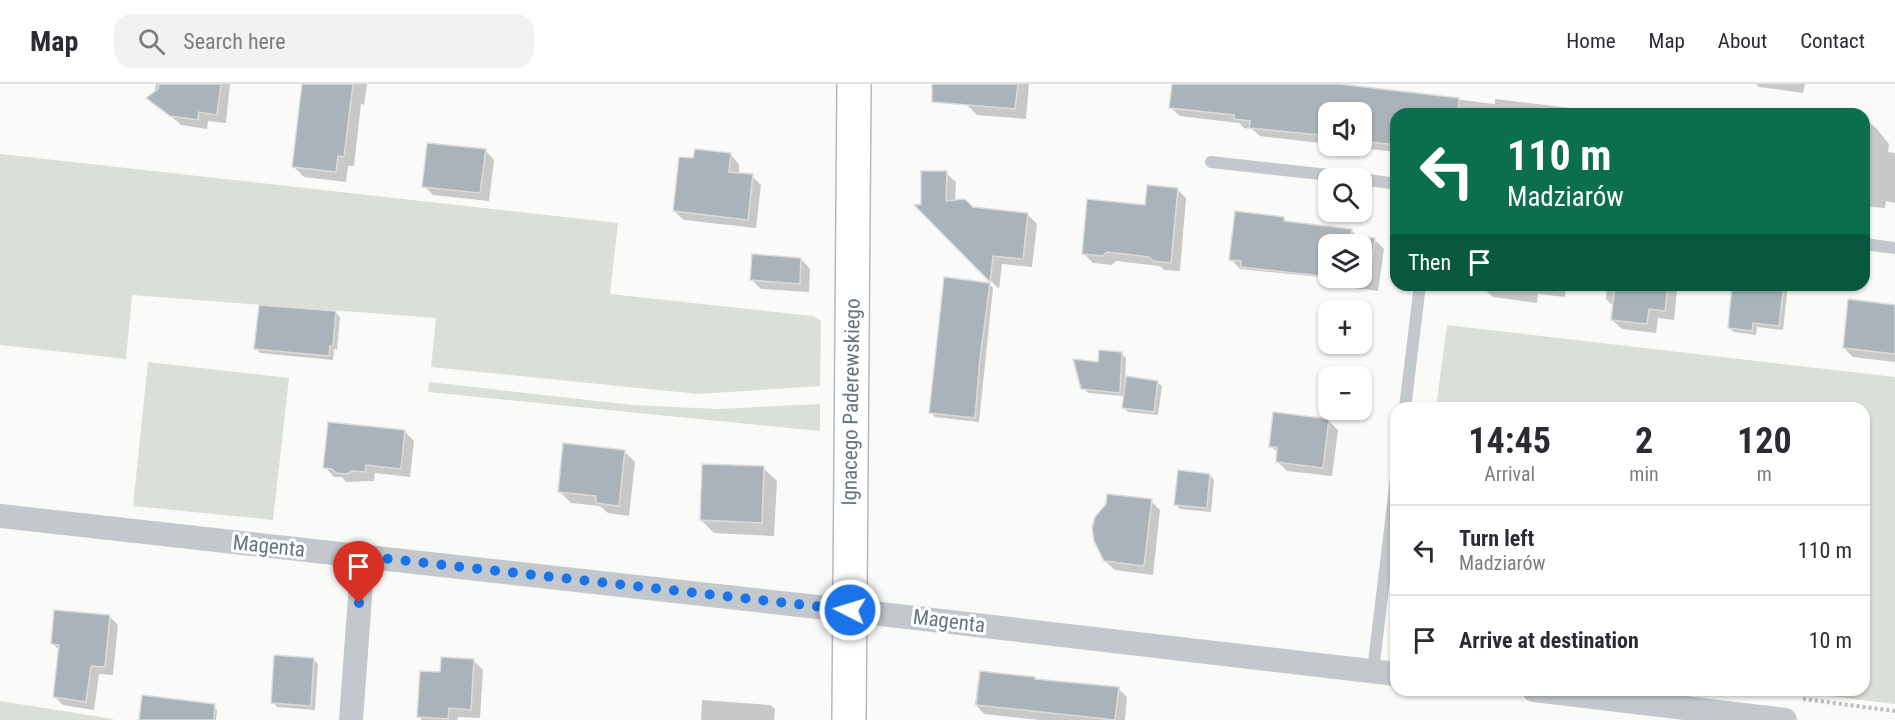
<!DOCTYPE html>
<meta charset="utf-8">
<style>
body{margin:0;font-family:"Roboto Condensed",sans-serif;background:#f2f2f3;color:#2b2b33;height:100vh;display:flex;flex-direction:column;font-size:22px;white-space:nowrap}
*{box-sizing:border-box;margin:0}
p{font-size:20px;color:#7c7c81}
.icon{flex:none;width:33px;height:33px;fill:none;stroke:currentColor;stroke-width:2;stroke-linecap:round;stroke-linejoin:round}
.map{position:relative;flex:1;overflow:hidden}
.drawer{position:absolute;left:1390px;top:318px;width:480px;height:294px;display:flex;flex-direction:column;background:#fff;border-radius:18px;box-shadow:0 2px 4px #0004}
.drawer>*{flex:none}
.hud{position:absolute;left:1390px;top:24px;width:480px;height:183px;border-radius:18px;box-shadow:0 2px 4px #0004;background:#0b6e4f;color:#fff;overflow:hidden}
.buttons{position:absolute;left:1318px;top:18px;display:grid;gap:12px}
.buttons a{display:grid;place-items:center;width:54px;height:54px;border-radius:12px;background:#fff;box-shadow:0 2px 4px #0004;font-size:30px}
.pin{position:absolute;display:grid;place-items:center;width:51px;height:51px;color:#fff;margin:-62px -26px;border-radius:50% 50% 50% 0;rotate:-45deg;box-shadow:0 0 6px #0007}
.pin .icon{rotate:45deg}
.me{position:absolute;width:66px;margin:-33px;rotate:275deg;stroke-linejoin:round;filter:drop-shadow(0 0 4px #0008)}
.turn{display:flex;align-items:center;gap:21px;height:126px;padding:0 18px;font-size:27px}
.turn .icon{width:78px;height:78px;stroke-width:2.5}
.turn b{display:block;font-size:42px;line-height:51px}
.then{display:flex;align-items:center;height:57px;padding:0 18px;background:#0003;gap:12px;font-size:22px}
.eta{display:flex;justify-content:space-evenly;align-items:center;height:102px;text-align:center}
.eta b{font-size:36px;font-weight:700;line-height:42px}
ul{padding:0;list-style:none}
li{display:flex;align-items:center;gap:18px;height:90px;padding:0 18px;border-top:2px solid #e1e1e2}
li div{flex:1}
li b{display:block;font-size:22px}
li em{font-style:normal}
header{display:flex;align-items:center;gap:36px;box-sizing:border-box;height:84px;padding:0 30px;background:#fff;border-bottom:2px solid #e1e1e2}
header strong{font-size:28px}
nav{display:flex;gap:33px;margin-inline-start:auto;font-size:21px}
.search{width:420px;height:54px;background:#f2f2f3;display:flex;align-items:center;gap:15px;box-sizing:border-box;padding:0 21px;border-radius:18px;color:#7c7c81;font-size:22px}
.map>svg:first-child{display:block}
</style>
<header>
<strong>Map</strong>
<div class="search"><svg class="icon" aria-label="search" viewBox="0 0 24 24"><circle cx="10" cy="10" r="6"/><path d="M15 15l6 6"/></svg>Search here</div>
<nav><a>Home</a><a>Map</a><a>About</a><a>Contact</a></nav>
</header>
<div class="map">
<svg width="1895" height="636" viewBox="0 0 1895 636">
<rect width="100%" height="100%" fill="#fafaf8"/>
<path fill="#dadfd7" d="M0,70l618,69 -8,71 203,22 8,5 -1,65 -122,8 -267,-27 5,-49 -304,-23 -6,64 -126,-14z
M1447,241l448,52v327l-99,-12v-2h68v-282h-428z
M148,278l141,16 -16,142 -140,-14z
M429,298l203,23 85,4 103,-5v27l-392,-39z
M0,617l113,18v1h-113z"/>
<path fill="#0003" fill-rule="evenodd" d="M156,0h74l-4,39 -18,-2 -1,8 -26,-4 -28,-25z
M308,0h59l-3,21 -3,-1 -7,62h-6l-2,16 -42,-5 -10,-10z
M967,0h62l-3,35 -49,-4 -11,-11z
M1174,0h153l168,20v-5l125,15h-224v38l-53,-6h19v-34h-33v32l-69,-8 -8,-7 -8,-1 -5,-5 -59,-7 -9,-8z
M1756,0h49l-2,9 -44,-6z
M1864,34l12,10 13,16 -1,8 7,1v50l-9,-2 -1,7 -21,-2z
M485,66l9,10 -5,41 -56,-6 -9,-9z
M730,70l9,10v10l13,2 9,9 -5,43 -72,-8 -10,-9 21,-51z
M946,89l10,9 -1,20 18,7 55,6 9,9 -5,43 -30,-3 -3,25 -82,-83 6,-1z
M1177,105l9,9 -6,73 -16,-1 -4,-4 -44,-5 -4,4 -19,-2 -10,-10 64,-47z
M1284,135l4,4 63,7 8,8 16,2 9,9 -6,42 -41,-5 -8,-8 -89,-9 -9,-10zM1329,160h33v34h-33z
M801,175l9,10 -1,23 -48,-3 -9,-9z
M989,200l4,4 -14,134 -44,-5 -4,-4z
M1484,201h82l-1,12 -27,-3 -1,9 -44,-6 -10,-9z
M1607,201h67l3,4 -3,31 -16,-2 -2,15 -34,-4 -10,-9 2,-13 -8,-8z
M1734,201h54l-5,45 -26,-3 -1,8 -22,-3 -5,-4z
M1895,222v56l-42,-5 -9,-9z
M335,228l5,5 -3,33 -3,-1 -1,11 -73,-7 -4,-5z
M1122,270l4,4 -1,20 32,4 5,4 -4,29 -30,-3 -5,-5 2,-11 -37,-3 -5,-5 16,-25z
M1329,337l9,9 -6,46 -45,-5 -10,-10 1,-8 -7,-7z
M405,348l9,9 -4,36 -35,-4 -1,8 -28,1 -4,-5h-8l-9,-10z
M624,367l11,11 -6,54 -21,-3 -8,-7 -29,-3 -11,-11z
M763,384l14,13 -3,55 -60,-3 -13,-13z
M1210,391l4,5 -3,32 -31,-3 -5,-5z
M1151,417l9,9 -7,65 -38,-5 -10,-9z
M109,532l9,9 -5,50 -14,-1 -5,36 -31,-5 -8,-8 5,-46 -8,-8z
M314,576l4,4 -3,46 -38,-3 -4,-5z
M474,577l9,9 -3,48 -22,-1 -1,3h-35l-3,-3 22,-43z
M1034,594l3,2 81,8 9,9 -2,23h-85l-56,-6 -9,-10 3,-23z
M702,616l68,5 5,4 -1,11h-73z
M213,622l4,4 -1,10h-76z"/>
<path fill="#aab3b9" stroke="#dcdcda" stroke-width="1.5" d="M159,0h62l-4,31 -18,-3 -1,8 -28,-4 -24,-18 12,-9z
M302,0h51l-9,73 -6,-1 -2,16 -44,-5z
M932,0h86l-3,25 -83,-7z
M1172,0h167l120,14 -1,16h-62v31l-34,-4v-29h-33v24l-80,-8 1,-7 -16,-2v-4l-65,-7z
M427,59l59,6 -6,44 -58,-6z
M695,65l36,4 -2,19 24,2 -5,46 -75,-9 6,-54 14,1z
M921,87h26l-1,30 19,-2 8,8 55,6 -5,46 -30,-3 -3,26 -76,-77 7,-1z
M1147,101l31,3 -7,75 -18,-2 -4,-4 -42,-5 -5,4 -20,-2 5,-55 58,6z
M1235,127l49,6v4l68,8 -1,7 24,2 -6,44 -38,-4h31v-34h-33v33l-88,-10v-6l-12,-1z
M752,170l49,4 -1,26 -50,-4z
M944,193l46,6 -10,76 -5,59 -46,-5z
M1615,201h53l-3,26 -16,-2 -2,15 -36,-4z
M1732,201h52l-5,41 -26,-3 -1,8 -24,-3z
M1848,215l47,6v49l-52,-6z
M259,221l77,6 -3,35h-3l-1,10 -75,-7z
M1099,266l23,2 -2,41 -39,-4 -8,-30 25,3z
M1126,292l32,5 -4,31 -32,-4z
M1273,328l56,7 -6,49 -47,-6 1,-15h-8z
M328,338l77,8 -4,39 -35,-4 -1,7 -14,-1 -4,3 -11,-1 -4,-4 -9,-1z
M563,359l62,7 -6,56 -23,-3v-7l-38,-4z
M702,380l62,2 -2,57 -62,-3z
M1178,386l32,4 -3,34 -33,-3z
M1107,410l45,5 -8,67 -40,-5 -10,-20 -2,-13 3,-11 11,-13z
M54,526l56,5 -5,52 -14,-1 -5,36 -33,-5 6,-52 -8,-1z
M274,571l40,3 -3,48 -40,-3z
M441,573l33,2 -3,51 -22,-2 -1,11 -31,-2 3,-46 20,1z
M980,587l55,6v2l84,8 -4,33 -139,-15z
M142,611l73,9 -1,16h-75z"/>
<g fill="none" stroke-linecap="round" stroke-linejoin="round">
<defs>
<path id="secondary" d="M849,636l5,-636"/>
</defs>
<use href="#secondary" stroke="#b3babf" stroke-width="36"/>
<path stroke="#bbbfc2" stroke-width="4" stroke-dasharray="3 3" stroke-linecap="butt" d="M1803,615l92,12"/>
<path stroke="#c3c8cc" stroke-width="12" d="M1211,78l145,16
M1362,95l34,5
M1864,160l31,4
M1405,324l15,-123
M1373,587l23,-192"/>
<path stroke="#c3c8cc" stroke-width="24" d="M0,432c466,52 931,102 1396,158
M1534,606l251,30
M351,636l12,-164"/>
<use href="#secondary" stroke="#fff" stroke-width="33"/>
</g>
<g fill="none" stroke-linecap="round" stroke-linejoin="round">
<path stroke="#1a73e8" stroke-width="10" stroke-dasharray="0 18" d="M359,519l4,-47 487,54"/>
</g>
<g text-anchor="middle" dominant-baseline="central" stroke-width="6" stroke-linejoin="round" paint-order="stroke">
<g font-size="21" fill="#657683" stroke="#fff">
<text transform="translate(851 318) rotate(-89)">Ignacego Paderewskiego</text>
<text transform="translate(269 462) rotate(6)">Magenta</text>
<text transform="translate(949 537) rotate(7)">Magenta</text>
</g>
</g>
</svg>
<div class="buttons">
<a><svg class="icon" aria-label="sound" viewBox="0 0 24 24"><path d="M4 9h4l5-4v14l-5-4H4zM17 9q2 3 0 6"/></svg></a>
<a><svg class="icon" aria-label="search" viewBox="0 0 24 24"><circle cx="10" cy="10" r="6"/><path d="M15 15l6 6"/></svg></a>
<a><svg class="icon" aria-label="layers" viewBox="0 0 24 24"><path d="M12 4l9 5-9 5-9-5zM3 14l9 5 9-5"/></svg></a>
<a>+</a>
<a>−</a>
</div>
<div class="pin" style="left:359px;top:519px;background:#d93025"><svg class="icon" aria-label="arrive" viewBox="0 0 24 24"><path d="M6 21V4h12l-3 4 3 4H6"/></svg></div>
<svg class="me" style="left:850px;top:526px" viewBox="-20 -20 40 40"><circle r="17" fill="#1a73e8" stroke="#fff" stroke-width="3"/><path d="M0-11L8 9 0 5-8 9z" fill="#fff"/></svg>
<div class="hud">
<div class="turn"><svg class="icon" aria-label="left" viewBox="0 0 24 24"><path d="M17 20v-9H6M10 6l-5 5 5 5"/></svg><div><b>110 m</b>Madziarów</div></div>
<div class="then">Then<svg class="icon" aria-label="arrive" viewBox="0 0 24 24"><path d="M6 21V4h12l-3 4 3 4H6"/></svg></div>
</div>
<section class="drawer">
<div class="eta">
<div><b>14:45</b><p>Arrival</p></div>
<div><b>2</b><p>min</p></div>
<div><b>120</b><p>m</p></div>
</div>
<ul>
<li><svg class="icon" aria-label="left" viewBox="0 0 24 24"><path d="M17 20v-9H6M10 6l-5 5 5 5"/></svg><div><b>Turn left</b><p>Madziarów</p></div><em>110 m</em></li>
<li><svg class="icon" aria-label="arrive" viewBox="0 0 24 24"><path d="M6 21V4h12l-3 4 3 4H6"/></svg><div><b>Arrive at destination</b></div><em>10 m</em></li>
</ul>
</section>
</div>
